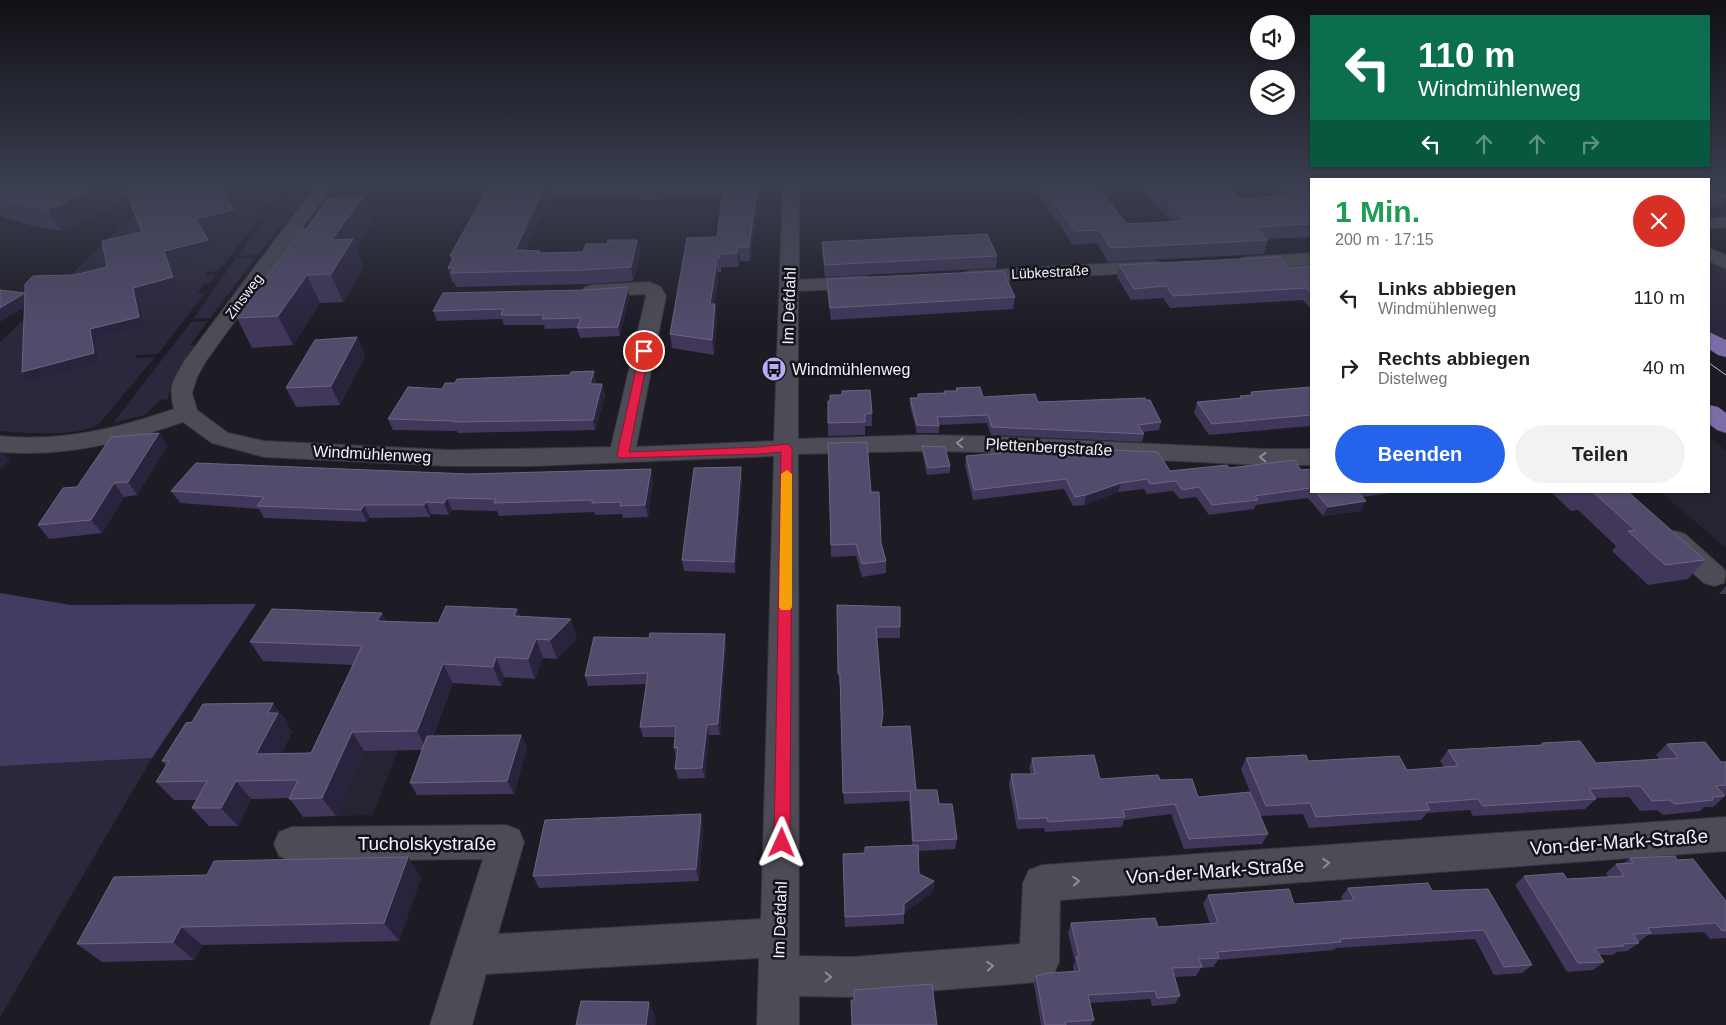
<!DOCTYPE html>
<html lang="de">
<meta charset="utf-8">
<style>
body{margin:0;font-family:Helvetica,sans-serif;background:#f2f2f2;color:#202124;height:100vh;display:flex;flex-direction:column;font-size:19px;white-space:nowrap}
*{box-sizing:border-box;margin:0}
p{font-size:16px;color:#757577}
.icon{flex:none;width:28px;height:28px;fill:none;stroke:currentColor;stroke-width:2;stroke-linecap:round;stroke-linejoin:round}
.map{position:relative;flex:1;overflow:hidden}
.panel{position:absolute;left:1310px;top:178px;width:400px;height:315px;display:flex;flex-direction:column;background:#fff;border-radius:0px;box-shadow:0 1px 4px #0004}
.panel>*{flex:none}
.guide{position:absolute;left:1310px;top:15px;width:400px;height:152px;border-radius:0px;box-shadow:0 1px 4px #0004;background:#0b6e4f;color:#fff;overflow:hidden}
.fabs{position:absolute;left:1250px;top:15px;display:grid;gap:10px}
.fabs a{display:grid;place-items:center;width:45px;height:45px;border-radius:50%;background:#fff;box-shadow:0 1px 4px #0004;font-size:25px}
.pin{position:absolute;display:grid;place-items:center;width:42px;height:42px;color:#fff;margin:-21px;border:2px solid #fff;border-radius:50%;box-shadow:0 1px 5px #0007}
.me{position:absolute;width:55px;margin:-28px;rotate:1deg;stroke-linejoin:round;filter:drop-shadow(0 0 4px #0008)}
.turn{display:flex;align-items:center;gap:18px;height:105px;padding:0 25px;font-size:22px}
.turn .icon{width:65px;height:65px;stroke-width:2.5}
.turn b{display:block;font-size:35px;line-height:42px}
.lanes{display:flex;align-items:center;height:48px;padding:0 25px;background:#0003;justify-content:center;gap:25px;direction:ltr}
.lanes .off{opacity:.35}
.round{display:grid;place-items:center;flex:none;width:52px;height:52px;border-radius:26px;background:#f2f2f2}
.overview{display:flex;align-items:center;justify-content:space-between;height:85px;padding:0 25px}
h1{font-size:30px;font-weight:700;line-height:38px;color:#1e9e55}
.action{display:flex;gap:10px;margin-top:auto;padding:10px 25px}
.action a{flex:1;height:58px;border-radius:30px;background:#2563eb;color:#fff;font-size:20px;font-weight:700;line-height:58px;text-align:center}
.action a+a{background:#f2f2f2;color:#202124}
ul{padding:0;list-style:none}
li{display:flex;align-items:center;gap:15px;height:70px;padding:0 25px}
li div{flex:1}
li b{display:block;font-size:19px}
li em{font-style:normal}
.map>svg:first-child{display:block}
</style>
<div class="map">
<svg width="1726" height="1025" viewBox="0 0 1726 1025">
<rect width="100%" height="100%" fill="#1d1b24"/>
<path fill="#262332" d="M1709,437l17,13v98l-67,-57h50z
M362,689l86,6 -21,55h-29l-25,65 -70,2z"/>
<path fill="#2c273d" d="M299,184l13,1 -17,22 -20,1z
M165,185h127l-7,1 -6,6h4l-15,15h-6l-2,3h6l-47,61 -12,1 -2,3h11l-6,8 -6,1 -6,9h7l-47,61 -22,1 -1,3 20,-1 -55,66c-21,15 -74,10 -100,8v-89z
M294,209l-36,46 -21,1 36,-46z
M1709,255l17,10v82l-17,-12z
M256,257l-46,61 -17,1 43,-61z
M208,321l-18,24h5c-12,18 -23,33 -27,54l-8,1 -15,15 -32,8 78,-101z
M152,758l-152,259v-251z"/>
<path fill="#443b62" d="M0,593l71,12 185,-1 -104,154 -152,8z"/>
<g fill="none" stroke-linecap="round" stroke-linejoin="round">
<defs>
<path id="street" d="M317,184h17l-128,177 -9,16 -5,16 5,17 31,23 36,8 185,9 162,-3 35,-151 -1,-2 -53,3 -7,-2 -3,-4 3,-4 7,-2 57,-3 12,5 5,9 -30,151 138,-6 9,-257h16v96l64,-4 7,2 3,4 -3,4 -7,2 -65,3v148l123,-4 59,1 284,13h47v16h-47l-284,-13 -59,-1 -123,3 1,502 53,1 168,-13 3,-61 6,-13 13,-5 684,-48v34l-666,49 -1,62 -6,14 -14,6 -187,15 -53,-1v29h-42l2,-67 -273,16 -14,51h-42l53,-166 -191,2 -13,-5 -5,-12 5,-12 13,-5 214,-2 13,5 5,12 -26,92 263,-15 13,-463 -240,10h-85l-185,-9 -52,-14 -29,-21c-60,21 -119,35 -183,30v-16c61,6 116,-7 174,-27 -6,-24 -1,-28 11,-49z
M1726,217v10l-17,2v-10z
M1709,248l17,7v14l-17,-8z
M1311,253v12l-64,4 -7,-2 -2,-4 2,-4 7,-2z
M1155,261l7,2 2,4 -2,4 -192,12 -7,-2 -3,-4 3,-4 7,-2z
M1675,531l10,3 39,35 2,3 -2,11 -10,3 -10,-3 -39,-35 -4,-7 4,-7z"/>
<path id="primary" d="M1709,332l17,8v17l-8,-2 -9,-6z
M1709,405l9,2 8,6v20l-9,-3 -8,-6z"/>
</defs>
<use href="#street" stroke="#36353c" stroke-width="2"/>
<use href="#primary" stroke="#36353c" stroke-width="1"/>
<use href="#street" fill="#4d4b55" fill-rule="evenodd"/>
<use href="#primary" fill="#7c6da7" fill-rule="evenodd"/>
<path stroke="#bfbec5" stroke-width="1" d="M1709,363l17,12"/>
</g>
<path fill="#40375b" d="M0,184h141l-1,2 5,-2h118l2,4 -39,9 11,22 -36,8 11,22 -43,11 9,26 -39,11 5,29 -48,12 4,25 -71,19 -4,-89 49,-18 33,-8 35,-35 -14,-35 -55,30 -12,4 -32,-6 -29,-9z
M490,184h270l-2,17 -8,60h-10l-1,6h-18v5h-4l1,9 -4,23 3,14 -3,37 -42,-7 -2,-14 47,-97 5,-42 -40,1v2h-19l-1,2h-22l-1,-5 -86,2 -5,2 -23,51 15,1v2l43,-1 24,-8 30,-4 3,13 -7,28 -46,3 -131,3 -2,-5h-2l-4,-14 4,-7 -2,-5z
M1031,184h64l32,40 44,-2 -33,-38h88l15,15 44,-3 -12,-12h38v53l-44,2 1,1 -4,14 -156,8 -11,-19 -24,2z
M1709,186l17,9v6l-3,5 -14,1z
M362,197l10,26 -16,25 8,19 -21,35 -23,1 -27,42 -41,3 -15,-30 69,-89z
M822,242l175,14 -1,12 -171,9 -3,-24z
M1119,265l171,3 21,-2v43l-8,-9 -133,8 -7,-10 -32,2 -14,-23z
M827,279l188,18 -2,12 -182,11 -4,-29z
M628,287l1,10 -9,39 -40,2 -3,-10 -32,1 -1,-4h-40l-2,-6 -65,2 -4,-10 152,-21z
M357,337l8,19 -25,49 -44,2 -10,-19z
M594,371l2,11v2h6l3,11 -10,35 -137,3 -1,-2 -64,-1 -5,-11 54,-30 13,-6 115,-8z
M1311,387v39l-102,9 -15,-22 3,-11 42,-3 1,-3 10,-1 1,-3z
M956,388l27,9 55,5 108,-2 15,22 -2,8 -17,2 2,2 -2,8 -151,-7 -4,-12 -48,2v8h-22l-7,-27v-8h8v-4l26,-1v-2h12z
M828,401l44,12v13h-7v9l-37,1z
M159,433l8,13 -30,49 -13,2 -22,36 -53,6 -11,-14 39,-38z
M828,443l43,49 10,51 5,18v12l-24,4 -6,-21 -25,1z
M998,445l172,26 59,-3 72,2 10,-1v22h93l-42,6 -1,14 -38,5 -15,-18 -52,7 -2,4 -45,6 -13,-18 -16,2 -7,-8 -26,3 -3,-5 -26,3 -34,13 -11,1 -9,-17 -91,11 -8,-35 1,-9 31,-2z
M922,446l28,20v7l-23,2 -5,-22z
M651,469l2,12 -5,36 -25,1 -1,-4 -27,1 -1,-3 -95,4 -2,-5 -45,-1 -3,5 -18,-1 -1,3 -60,1 -3,4 -103,-4 -5,-9 -79,-6 -9,-12 298,-17z
M742,478l-7,95 -51,-2 -2,-11z
M1550,491h77l78,69 -17,19 -40,6 -36,-34 4,-5 -38,-36 -7,1z
M1726,586v8h-7z
M837,605l63,22v11h-23l6,76 -1,13 34,63 23,14 18,35 -2,10 -37,2 1,23 15,7 -1,11 -29,21v11l-59,3 -2,-73 22,-1v-6l47,-2 -3,-44 -65,3 -4,-119h-1z
M517,609l3,7 57,22 -20,21 -14,-1 -8,21 -31,-2 -3,9 -48,-3 -20,53 88,-1 6,12 -13,47 -97,1 -7,-12 12,-33 -58,1 -28,65 -33,1 -14,-19 -38,1 -13,27h-29l-17,-18 5,-8h-23l-18,-18 10,-17 -4,-4 30,-39 81,-19 14,19 -1,2 6,7 -11,23 30,-1 42,-88 -90,-4 -13,-19 132,-29 4,8 52,2z
M726,645l-6,90h-11l-4,43 -27,1 -3,-10 1,-11 -2,-10 1,-11h-32l-3,-10 6,-43 -58,2 -3,-10z
M1542,743l54,20 63,-4 -3,-4 11,-11 54,18h5v33h-2l1,1 -12,11h-9l-4,4 -37,4 -6,-5 -17,1 -11,-14 -33,1v1l-11,10 -112,7 -3,-6 -43,3 -6,7 -112,8 -6,-14 -43,2 8,18 -6,10 -78,5 -13,-35 -47,6 -2,7 -77,5 -1,-4 -27,1 -8,-44 2,-11h20l-2,-5 3,-11 68,21 60,1 38,17 57,8 -14,-36 5,-11 62,3 99,9 37,-3 -4,-6 8,-11 92,-5z
M703,826l-4,55 -160,7 -6,-12z
M1630,858l47,2 49,41v37l-16,1 -6,-7 -56,3 -8,6h-2l1,2 -12,8 -10,1 -4,3h-13l4,7 -11,8 -26,2 -52,-87 9,-9 43,3 41,-2 -2,-4 10,-9 8,-1z
M421,877l-22,64 -197,4 -8,15 -92,2 -25,-18z
M1348,888l84,3 100,74 -10,8 -28,2 -19,-36 -139,9 -2,2 -116,10 -5,7 -12,1 -5,8 -22,1 6,19 -5,8 -23,2 -2,-7 -60,4 4,17 -3,5h-50l-7,-41 2,-8 38,-4 -1,-6 2,-5 -7,-28 3,-10 87,4 52,-3 -7,-20 5,-9 86,9 49,-3 -2,-4z"/>
<path fill="#2a233e" d="M100,184h41l-4,8 -64,35 -12,4 -14,-22z
M239,184h24l2,4 -39,9 -4,-9z
M550,184l3,13 -5,2 -29,65 -4,-14 30,-64z
M758,184h2l-2,17 -8,60 -1,-14z
M661,185l2,13 -1,2 -2,-13z
M362,197l10,26 -16,25 8,19 -21,35 -12,-28 1,-34z
M233,210l4,9 -36,9 -5,-9z
M208,240l4,9 -43,11 9,26 -39,11 5,29 -48,12 4,25 -71,19 -7,-10 68,-43 43,-41 31,-37z
M637,240l3,13 -7,28 -2,-14z
M738,247l2,14 -1,6 -2,-14z
M716,258l2,23 -6,38 -2,-15z
M307,275l13,28 -27,42 -15,-29z
M628,287l1,10 -9,39 -2,-9z
M25,293l6,10 -31,19v-14z
M715,304l2,14 -3,37 -2,-15z
M357,337l8,19 -25,49 -9,-19z
M594,371l2,11 -3,13 -3,-11z
M602,384l3,11 -10,35 -2,-10z
M159,433l8,13 -30,49 -9,-13z
M3,452l7,9 -10,8v-15z
M741,467l1,11 -7,95 -1,-11z
M651,469l2,12 -5,36 -3,-12z
M114,483l10,14 -22,36 -11,-13z
M1121,483l-3,9 -34,13 2,-10z
M447,498l5,12 -3,5 -5,-12z
M1366,501l-5,10 -38,5 5,-9z
M426,502l5,12 -1,3 -6,-12z
M364,505l6,13 -3,4 -6,-12z
M517,609l8,19 -11,-12z
M382,613l10,20 -15,-12z
M571,619l6,19 -20,21 -7,-19z
M725,634l1,11 -6,90 -2,-11z
M536,639l7,19 -8,21 -7,-20z
M496,657l8,20 -3,9 -8,-19z
M443,664l10,19 -26,67 -10,-19z
M273,703l14,19 -1,2 6,7 -21,42 -15,-19 12,-41z
M707,725l2,10 -4,43 -3,-10z
M352,732l12,19 -28,65 -14,-18z
M521,735l6,12 -13,47 -7,-13z
M236,781l15,18 -13,27 -17,-18z
M701,814l2,12 -4,55 -3,-12z
M408,857l13,20 -22,64 -15,-18z
M934,881l-1,11 -30,22 1,-10z
M181,927l21,18 -8,15 -21,-18z
M649,1002l7,15 -1,8h-9z"/>
<path fill="#534b6c" stroke="#6c6582" d="M0,184h100l-41,21 -12,4 -32,-6 -15,-4z
M145,184h94l-17,4 11,22 -37,9 12,21 -44,11 9,26 -40,11 6,29 -49,12 4,24 -72,19 3,-79 -25,15v-18l25,3v-9l8,-8 41,-1 33,-8 -5,-26 40,-9 -17,-43z
M490,184h59l-4,2 -30,64 25,1 -1,2 44,-1 3,-8h21l1,-4h29l-6,27 -47,3 -133,3 3,-5h-6l6,-12h-4z
M638,184h42l-19,1 -1,2h-23z
M724,184h34l-9,63h-11l-1,6 -17,1v4h-4v9l-6,37h5l-3,36 -42,-6 17,-96 30,-1z
M1041,184h54l32,40 58,-3 -33,-37h74l15,15 61,-5 -11,-10h20v40l-55,3 12,13 -157,8 -12,-18 -24,1z
M1709,186l17,9v2l-17,1z
M362,197l-30,43 21,-1 -22,35 -24,1 -29,41 -41,2 65,-89h4l22,-31z
M987,234l10,22 -172,9 -3,-23z
M1280,257l10,11 21,-2v27l-4,-5 -134,8 -7,-10 -32,3 -15,-24z
M1003,271l12,26 -185,11 -3,-29z
M628,287l-10,40 -41,1 4,-10 -39,1 2,-4h-43l2,-6 -70,2 10,-18 142,-3z
M357,337l-26,49 -45,2 29,-48z
M594,371l-4,13h12l-9,36 -139,2v-1l-66,-2 20,-32 34,2 3,-6h10l2,-4 113,-4 1,-3z
M980,387l3,10 52,-3 3,8 107,-4 1,2h4l11,22 -23,3 6,9 -152,-7 -4,-12 -51,2 2,9 -22,-1 -7,-27h8v-4l27,-1 -1,-2h13l-1,-3z
M1311,387v28l-99,9 -15,-22 45,-4 -2,-2 13,-1 -2,-3z
M870,390l2,23 -7,1v8l-37,1v-22h2v-6h12v-4z
M159,433l-31,49 -14,1 -23,37 -53,5 25,-37 14,-1 34,-50z
M867,442l4,50h8l2,51 5,18 -24,3 -6,-20 -25,1 -3,-102z
M998,445l160,7 12,19 57,-6 2,3 65,-8 7,10 10,-1v19l-56,8 3,4 -46,5 -13,-18 -17,3 -6,-9 -26,3 -3,-5 -26,4 -35,12 -11,2 -9,-18 -92,11 -8,-34 35,-3z
M922,446l23,1 5,19 -22,2z
M196,463l273,11 182,-5 -6,36 -25,1 1,-4 -29,1v-3l-98,3 2,-4 -49,-1 -3,5 -18,-1 -2,3h-60l-3,5 -104,-4 7,-9 -93,-6z
M741,467l-7,95 -52,-2 12,-92z
M1315,491h42l9,10 -38,6z
M1592,491h35l78,69 -40,5 -37,-34 7,-1z
M837,605l63,2v20h-24l7,87 -2,13 29,-1 6,64h21l2,14h13l5,35 -44,2 -3,-50 -67,2 -3,-119h-2z
M446,606l71,3 -3,7 57,3 -21,21 -14,-1 -8,20 -32,-2 -3,10 -50,-3 -26,67 -65,1 -30,66 -33,1 9,-19 -62,1 -15,27h-29l15,-27 -51,1 13,-21h-7l24,-38 6,-1 11,-18 70,-1 -5,10h10l-22,41 55,-1 51,-107 -112,-4 22,-33 110,4 -5,8 61,2z
M650,633l75,1 -7,90 -11,1 -5,43 -27,1 3,-22 -4,1 2,-22 -36,1 8,-54 -63,3 9,-39 55,1z
M521,735l-14,46 -97,2 17,-47z
M1580,741l16,22 82,-5 -11,-14 38,-2 16,20h5v23l-10,1 9,10 -13,1 1,3 -38,4 -6,-4 -17,1 -12,-15 -51,3 7,10 -113,7 -5,-7 -52,4 4,7 -114,7 -6,-14 -44,3 -20,-48 60,-3 2,6 91,-5 8,14 51,-4 -10,-16 95,-5 -1,-2z
M1094,755l6,24 58,-4 2,5 32,-1 6,18 52,-5 18,42 -79,5 -14,-35 -52,6 2,7 -77,5 -1,-4 -28,1 -8,-45h24l-3,-16z
M701,814l-5,55 -163,7 12,-56z
M918,845l1,29 15,7 -30,23v10l-59,3 -2,-63 22,-1v-6z
M1675,856l2,4 16,-1 33,42v29l-4,1 -6,-8 -68,5 3,5 -18,1 6,9 -16,1 1,2 -29,2 9,14 -26,1 -54,-87 39,-3 4,6 57,-3 -8,-12 17,-1 -3,-5z
M408,857l-24,66 -203,4 -8,15 -96,2 37,-67 93,-2 7,-14z
M1428,883l4,8 56,-2 44,76 -28,2 -20,-37 -144,9 1,3 -124,10 2,6 -20,1 3,8 -30,1 8,28 -23,2 -2,-7 -67,4 6,25 -29,2 1,3h-21l-9,-49 12,-3 32,-2 -4,-14 3,-1 -8,-33 84,-5 3,9 60,-4 -10,-28 81,-6 5,15 60,-4 -6,-12z
M932,984l5,41h-85l-1,-25h3v-10z
M581,1001l68,1 -3,23h-70z"/>
<defs><path id="oneway-chevron" d="M-2-3.5L2.5 0L-2 3.5" fill="none" stroke-width="1.6" stroke-linecap="round" stroke-linejoin="round" transform="scale(1.25)"/></defs>
<g stroke="#8f8d96">
<use href="#oneway-chevron" transform="translate(960 443) rotate(-179)"/>
<use href="#oneway-chevron" transform="translate(1263 457) rotate(-178)"/>
<use href="#oneway-chevron" transform="translate(1326 863) rotate(-4)"/>
<use href="#oneway-chevron" transform="translate(1076 881) rotate(-4)"/>
<use href="#oneway-chevron" transform="translate(990 966) rotate(-5)"/>
<use href="#oneway-chevron" transform="translate(828 977) rotate(1)"/>
</g>
<linearGradient id="sky" x2="0" y2="1"><stop stop-color="#100f14"/><stop offset="0.56" stop-color="#3a3f50"/><stop offset="1" stop-color="#3a3f50" stop-opacity="0"/></linearGradient>
<rect width="1726" height="328" fill="url(#sky)"/>
<path fill="#e11d48" stroke="#92132f" d="M644,348l5,3 -20,101 131,-5 27,-3 5,4 -2,395 -2,5 -6,2 -5,-2 -3,-5 7,-391 -21,2 -141,4 -2,-3 23,-104z"/>
<path fill="#f59e0b" d="M787,470l5,4v133l-2,3h-9l-2,-3 2,-133z"/>
<defs>
<symbol id="bus-disc" viewBox="-11 -11 22 22"><circle r="9.5" fill="#bbaaf6" stroke="#14121a"/><path d="M-5-6H5V4H4V6H2V4H-2V6H-4V4H-5ZM-3.5-4V0h7V-4ZM-3.5 1.2v1.5H-2V1.2ZM2 1.2v1.5H3.5V1.2Z" fill="#111"/></symbol>
</defs>
<g fill-rule="evenodd">
<use href="#bus-disc" x="760" y="355" width="28" height="28"/>
</g>
<g text-anchor="middle" dominant-baseline="central" stroke-width="5" stroke-linejoin="round" paint-order="stroke">
<g font-size="14" fill="#f2f1f8" stroke="#14121a">
<text transform="translate(1050 272) rotate(-3)">Lübkestraße</text>
<text transform="translate(244 296) rotate(-53)">Zinsweg</text>
</g>
<g font-size="16" fill="#f2f1f8" stroke="#14121a">
<text transform="translate(789 306) rotate(-88)">Im Defdahl</text>
<text transform="translate(1049 447) rotate(3)">Plettenbergstraße</text>
<text transform="translate(372 454) rotate(3)">Windmühlenweg</text>
<text transform="translate(780 920) rotate(-88)">Im Defdahl</text>
</g>
<g font-size="16" fill="#f2f1f8" stroke="#14121a" text-anchor="start">
<text x="792" y="369">Windmühlenweg</text>
</g>
<g font-size="19" fill="#f2f1f8" stroke="#14121a">
<text transform="translate(1619 842) rotate(-4)">Von-der-Mark-Straße</text>
<text x="427" y="843">Tucholskystraße</text>
<text transform="translate(1215 871) rotate(-4)">Von-der-Mark-Straße</text>
</g>
</g>
</svg>
<div class="fabs">
<a><svg class="icon" aria-label="sound" viewBox="0 0 24 24"><path d="M4 9h4l5-4v14l-5-4H4zM17 9q2 3 0 6"/></svg></a>
<a><svg class="icon" aria-label="layers" viewBox="0 0 24 24"><path d="M12 4l9 5-9 5-9-5zM3 14l9 5 9-5"/></svg></a>
</div>
<div class="pin" style="left:644px;top:351px;background:#d93025"><svg class="icon" aria-label="arrive" viewBox="0 0 24 24"><path d="M6 21V4h12l-3 4 3 4H6"/></svg></div>
<svg class="me" style="left:782px;top:843px" viewBox="-20 -20 40 40"><path d="M0-17L14 15 0 8-14 15z" fill="#e11d48" stroke="#fff" stroke-width="4"/></svg>
<div class="guide">
<div class="turn"><svg class="icon" aria-label="left" viewBox="0 0 24 24"><path d="M17 20v-9H6M10 6l-5 5 5 5"/></svg><div><b>110 m</b>Windmühlenweg</div></div>
<div class="lanes"><svg class="icon" aria-label="left" viewBox="0 0 24 24"><path d="M17 20v-9H6M10 6l-5 5 5 5"/></svg><svg class="icon off" aria-label="ahead" viewBox="0 0 24 24"><path d="M12 20V5M6 11l6-6 6 6"/></svg><svg class="icon off" aria-label="ahead" viewBox="0 0 24 24"><path d="M12 20V5M6 11l6-6 6 6"/></svg><svg class="icon off" aria-label="right" viewBox="0 0 24 24"><path d="M7 20v-9h11M14 6l5 5-5 5"/></svg></div>
</div>
<section class="panel">
<div class="overview"><div><h1>1 Min.</h1><p>200 m · 17:15</p></div><a class="round" style="background:#d93025;color:#fff"><svg class="icon" aria-label="close" viewBox="0 0 24 24"><path d="M6 6l12 12M18 6L6 18"/></svg></a></div>
<ul>
<li><svg class="icon" aria-label="left" viewBox="0 0 24 24"><path d="M17 20v-9H6M10 6l-5 5 5 5"/></svg><div><b>Links abbiegen</b><p>Windmühlenweg</p></div><em>110 m</em></li>
<li><svg class="icon" aria-label="right" viewBox="0 0 24 24"><path d="M7 20v-9h11M14 6l5 5-5 5"/></svg><div><b>Rechts abbiegen</b><p>Distelweg</p></div><em>40 m</em></li>
</ul>
<div class="action"><a>Beenden</a><a>Teilen</a></div>
</section>
</div>
